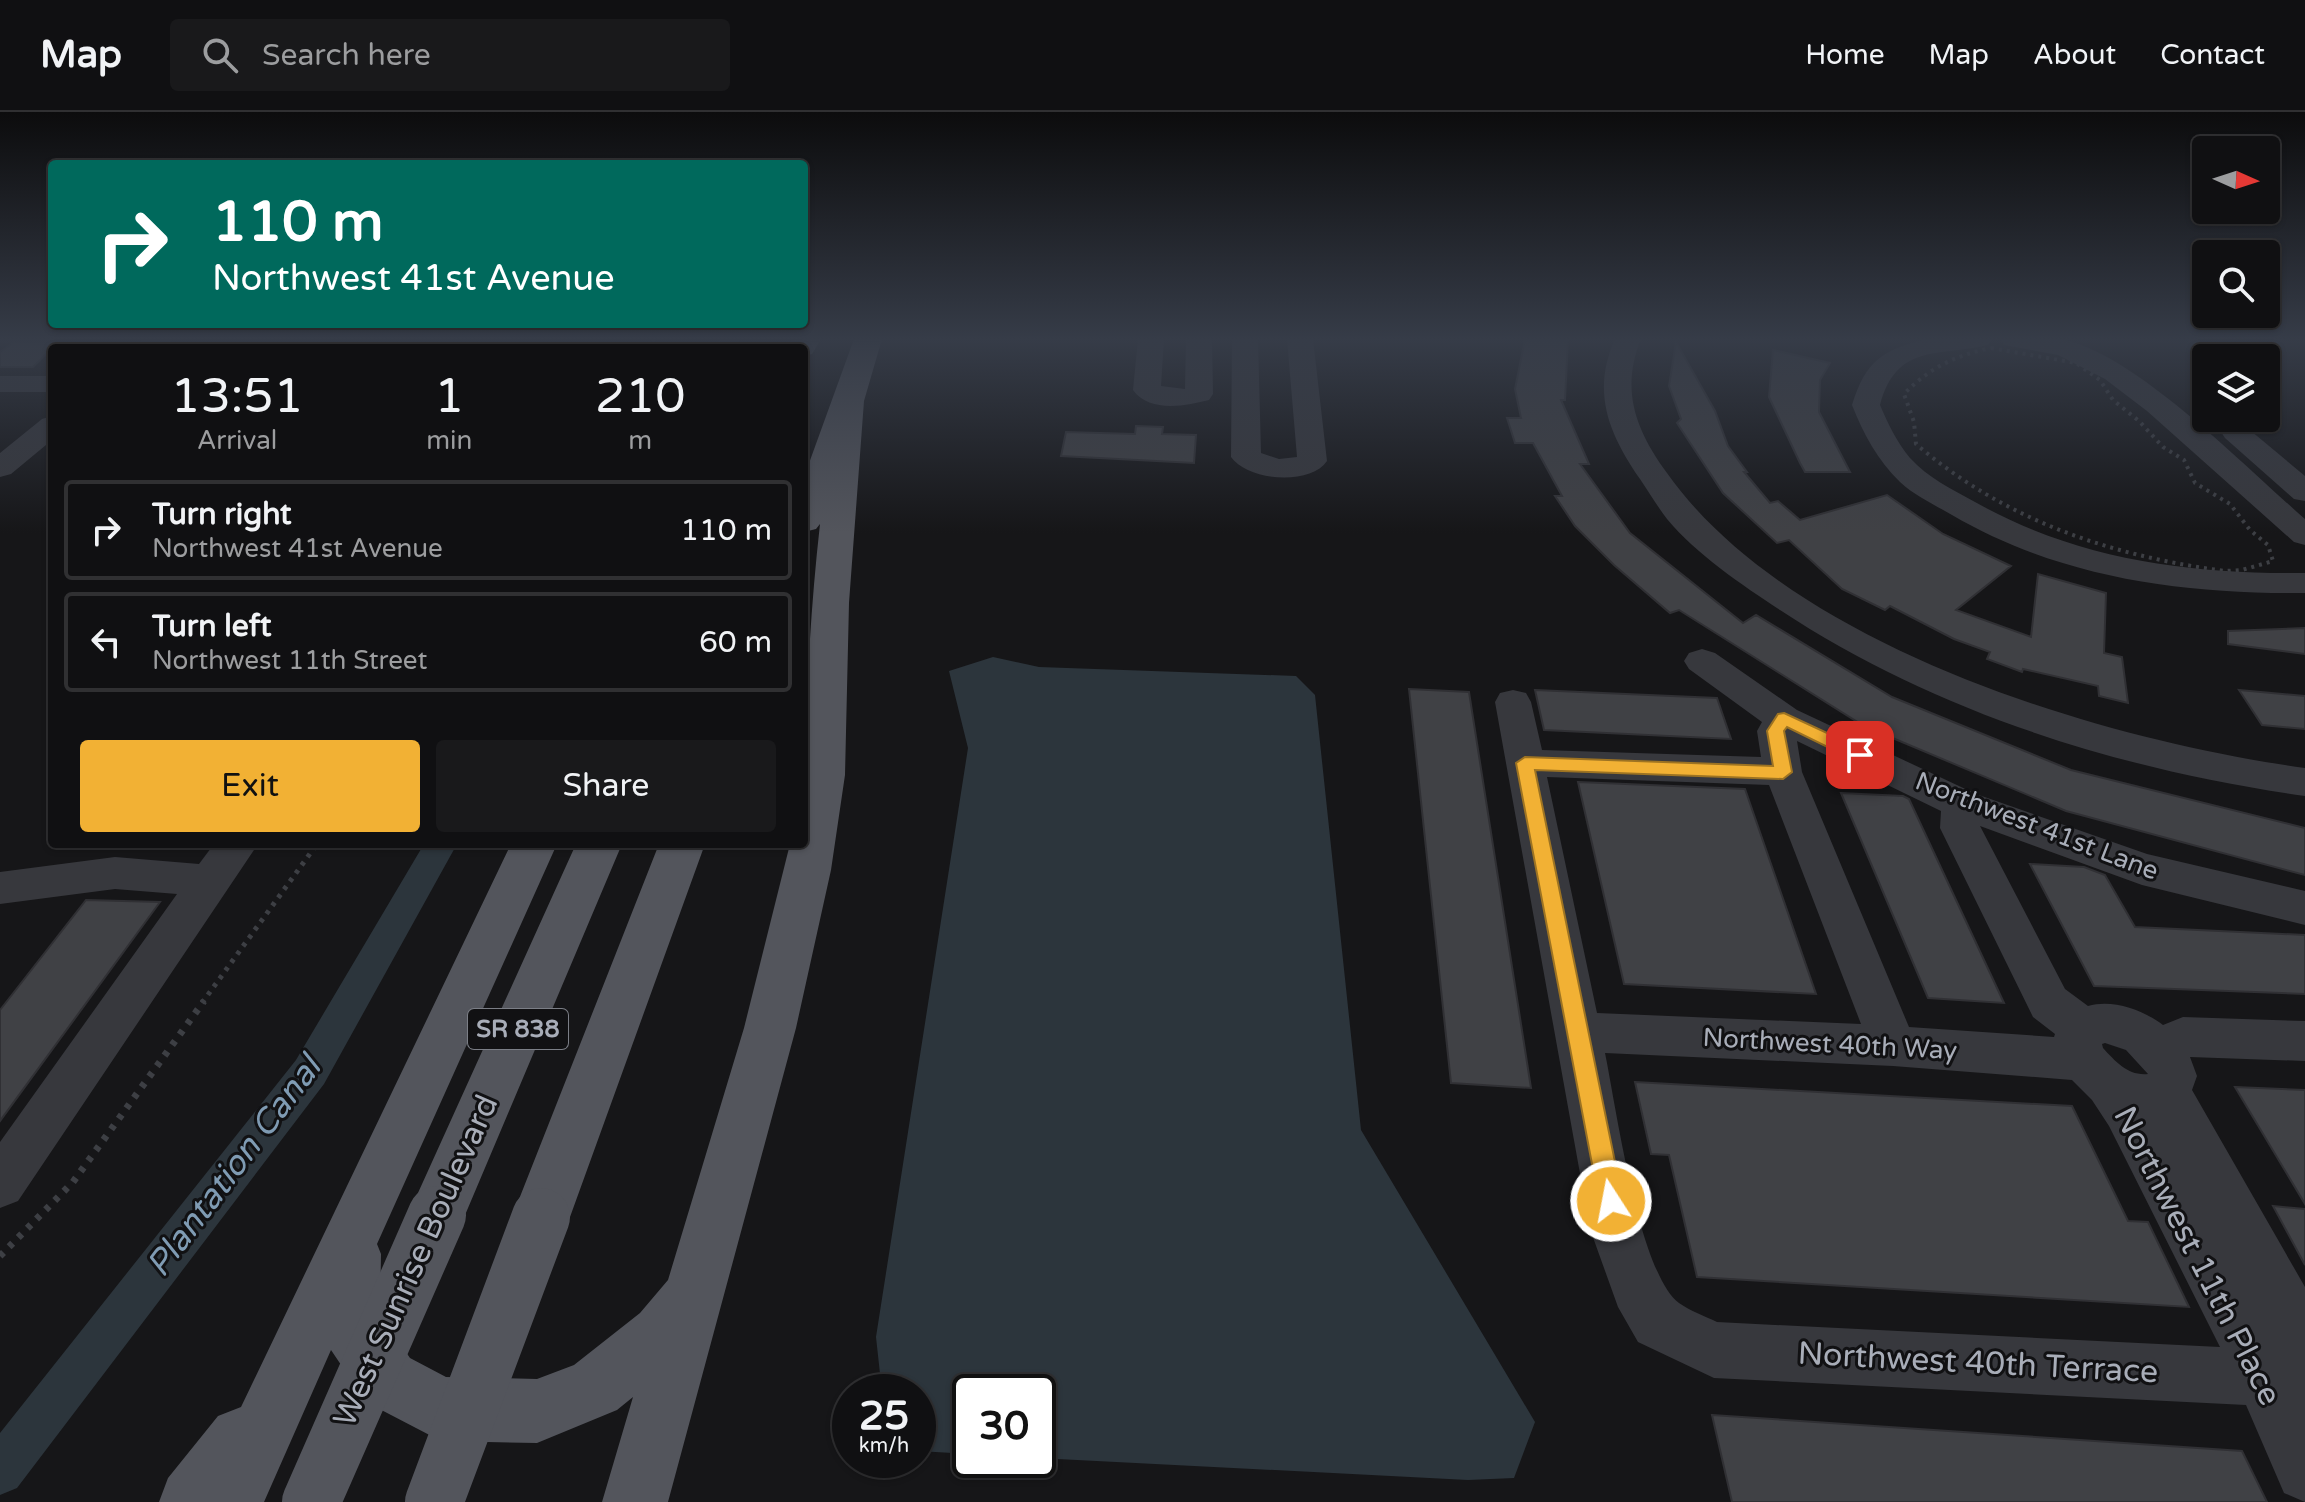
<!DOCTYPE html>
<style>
body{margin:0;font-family:"Varela Round",sans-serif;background:#19191b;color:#f1f3f6;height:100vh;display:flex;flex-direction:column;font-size:30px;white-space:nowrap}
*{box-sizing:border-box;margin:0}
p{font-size:26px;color:#9c9d9f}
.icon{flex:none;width:44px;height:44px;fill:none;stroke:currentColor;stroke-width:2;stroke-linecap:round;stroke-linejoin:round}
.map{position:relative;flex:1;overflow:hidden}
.drawer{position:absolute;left:48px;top:232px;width:760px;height:504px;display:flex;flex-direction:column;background:#101012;border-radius:8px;box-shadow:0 2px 6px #0004,0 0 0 2px #303032}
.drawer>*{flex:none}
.top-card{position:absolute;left:48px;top:48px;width:760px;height:168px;border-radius:8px;box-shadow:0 2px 6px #0004,0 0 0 2px #303032;background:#00695c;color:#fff;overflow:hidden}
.needle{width:52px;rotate:93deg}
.controls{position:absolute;left:2192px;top:24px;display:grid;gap:16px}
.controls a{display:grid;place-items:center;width:88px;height:88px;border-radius:8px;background:#101012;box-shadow:0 2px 6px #0004,0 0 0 2px #303032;font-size:40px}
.speed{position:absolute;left:832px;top:1262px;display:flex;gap:16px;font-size:40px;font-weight:700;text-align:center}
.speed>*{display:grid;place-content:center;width:104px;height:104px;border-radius:50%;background:#101012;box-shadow:0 2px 6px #0004,0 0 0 2px #303032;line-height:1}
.speed small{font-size:20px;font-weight:400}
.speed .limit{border:4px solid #111;border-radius:12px;background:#fff;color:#111}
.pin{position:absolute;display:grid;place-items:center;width:68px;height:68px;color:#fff;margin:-34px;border-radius:16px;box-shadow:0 4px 12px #0006}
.me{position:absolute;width:88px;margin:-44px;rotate:349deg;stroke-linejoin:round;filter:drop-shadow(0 0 6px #0008)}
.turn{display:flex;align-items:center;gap:28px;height:168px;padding:0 32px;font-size:36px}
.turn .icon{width:104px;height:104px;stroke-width:2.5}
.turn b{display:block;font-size:56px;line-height:68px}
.eta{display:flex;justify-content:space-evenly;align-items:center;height:136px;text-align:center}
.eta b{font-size:48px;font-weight:600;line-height:56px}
.primary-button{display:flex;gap:16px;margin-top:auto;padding:16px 32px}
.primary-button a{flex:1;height:92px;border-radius:8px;background:#f2b134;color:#111;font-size:32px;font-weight:600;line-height:92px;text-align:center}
.primary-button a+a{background:#19191b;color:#f1f3f6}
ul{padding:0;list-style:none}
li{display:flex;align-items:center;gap:24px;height:100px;margin:0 16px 12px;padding:0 16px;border:4px solid #303032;border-radius:8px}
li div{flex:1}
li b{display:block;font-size:30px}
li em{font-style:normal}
header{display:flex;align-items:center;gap:48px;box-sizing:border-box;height:112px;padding:0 40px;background:#101012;border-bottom:2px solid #303032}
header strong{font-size:38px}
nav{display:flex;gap:44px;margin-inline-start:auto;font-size:28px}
.search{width:560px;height:72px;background:#19191b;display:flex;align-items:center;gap:20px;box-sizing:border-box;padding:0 28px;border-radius:8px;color:#9c9d9f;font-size:30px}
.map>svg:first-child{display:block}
</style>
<header>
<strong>Map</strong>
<div class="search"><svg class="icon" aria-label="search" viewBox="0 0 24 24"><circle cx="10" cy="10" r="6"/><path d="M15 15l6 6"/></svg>Search here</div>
<nav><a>Home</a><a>Map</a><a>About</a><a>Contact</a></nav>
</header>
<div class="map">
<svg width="2305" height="1390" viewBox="0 0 2305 1390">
<rect width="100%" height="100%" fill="#161618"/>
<path fill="#2c353c" d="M993,545l46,10 257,9 19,19 46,435 174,292 -21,56 -46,2 -430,-22v-66h-68v62l-52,-3v-59h-36l-6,-55 92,-589 -19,-77z"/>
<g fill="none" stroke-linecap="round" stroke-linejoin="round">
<path fill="#2c353c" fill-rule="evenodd" d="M720,227h20l-4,9h-22z
M424,732h33l-133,240 -307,404 -17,7v-62l296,-373z"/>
</g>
<path fill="#404145" stroke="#303034" stroke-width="2" d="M1525,227h43l-3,61h-4l28,64h-9l50,69 113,90 13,-8 136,82 179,73 234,58v47l-239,-64 -202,-85 -185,-116 -9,3 -56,-48 -39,-39 -20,-30h7l-29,-53h-18l-8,-25h14l-6,-29z
M1676,230l39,69 13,35 19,26h-3l26,31 8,-2 22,19 87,-25 56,39 68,32 -55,44 75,27 7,-63 68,19 -2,60 18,4 6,46 -29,-7 -1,-10 -75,-17 -1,3 -35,-13 3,-7 -36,-13 -64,-33 -5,4 -43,-21 -53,-49 -12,3 -54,-50 -46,-70 4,-4 -12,-33z
M13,231l48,1 -9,4 -19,19h-33v-15z
M1773,238l57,13 -10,17 -1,32 31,60h-45l-5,-9 -31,-66z
M1136,314l27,1 -1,7 34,1 -2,28 -133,-7 5,-24 69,2z
M2305,516v26l-77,-10v-13z
M1409,577l60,3 62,396 -80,-5z
M1535,578l182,8 14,41 -187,-9z
M2239,578l66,6v33l-43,-4z
M1578,670l167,7 71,205 -192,-10z
M1841,681l62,3 6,3 95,204 -76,-5z
M2030,752l54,3 21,8 30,52 170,8v59l-211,-8z
M86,788l74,2 -160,219v-111z
M1635,970l437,24 56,115 20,1 41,85 -492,-30 -28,-122 -18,-1z
M2235,975l70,3v114z
M2273,1094l32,3v56z
M1712,1303l530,36 25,51h-535z"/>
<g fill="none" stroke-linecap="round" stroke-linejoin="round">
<path stroke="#3d3f44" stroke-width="4" stroke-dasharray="3 5" stroke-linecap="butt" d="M648,236l6,-9
M1991,236l85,15 24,17 13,20 26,21 24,26 21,13 11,23 35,21 20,26 18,15 5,16 -31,9 -17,1c-114,-15 -221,-51 -309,-127l-2,-22 -10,-28c25,-26 52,-39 87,-46z"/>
<path stroke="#3d3f44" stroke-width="5" stroke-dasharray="4 6" stroke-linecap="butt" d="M202,891l115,-159"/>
<path stroke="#3d3f44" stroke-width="7" stroke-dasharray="5 8" stroke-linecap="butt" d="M0,1144l73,-74 131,-181"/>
<path fill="#37383d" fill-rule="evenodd" d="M143,227h29l-8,9h-29z
M1138,227h26l-3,47 24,3 1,-50h26l1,55 -4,6c-23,6 -60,13 -76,-10z
M1232,227h26l3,114 18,6 18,-2 -10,-118h26l14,122c-17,25 -79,20 -96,-4z
M1615,227h26c-21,51 -5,92 26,134 123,174 435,267 638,295v28c-184,-26 -369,-83 -525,-186 -38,-25 -84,-56 -113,-91 -10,-13 -18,-27 -27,-40 -31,-45 -49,-87 -25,-140z
M1928,227h64l-4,6c-51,12 -91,-2 -108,60 8,19 17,37 30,53 18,20 42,31 65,44 103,58 214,72 330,71v20c-123,1 -245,-15 -353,-78 -17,-10 -37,-19 -52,-33 -22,-21 -37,-49 -48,-77 14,-45 31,-56 76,-66z
M2000,227c18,-1 42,-3 61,0 74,14 185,129 244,180v26l-11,-3 -147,-131 -42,-32 -47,-24 -54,-10z
M0,264h52v16h-52z
M52,304v24l-41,34 -11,3v-24l42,-34z
M2235,311l10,3 60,50v25l-11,-2 -69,-61 -4,-6 4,-6z
M1702,537l13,4 82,57 179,84 171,60 158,37v34l-163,-40 -162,-59 85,163 23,17c25,-7 55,4 75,19l20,-8 122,4v40l-115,-4 7,19 -5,14 113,197v215l-21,-9 -38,-88 -532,-27 -76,-36 -20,-35 -28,-78 -95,-527 5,-9 13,-3 13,3 5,9 11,48 219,7 -4,-26 5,-9 -73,-53 -5,-8 5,-8zM1797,629l144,70 -1,17 93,189 22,17 -1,3 -145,-10 -107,-255zM1547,665l222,8 92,239 -264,-11zM2105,931l21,7 22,24c-20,2 -32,-12 -45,-26l-1,-4zM1605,941l288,13 179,14 20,20 17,26 111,221 -503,-25c-12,-6 -27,-11 -38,-19 -40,-30 -63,-197 -74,-250z
M214,732h44l-240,357 -18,7v-66l177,-248 -62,-5 -115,15v-32l115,-15 84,7z"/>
<path fill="#53555c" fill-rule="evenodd" d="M793,227h28l-9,15 -8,2v-8h-17z
M854,227h28l-18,62 -15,202 -4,172 -14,95 -35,158 -128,474h-66l31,-105 -16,13 -80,33 -96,-2 -75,-39 -35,-52 -67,152h-105l9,-24 50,-62 23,-9 270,-563h46l-180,400 4,10 -1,60 30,44 36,19 91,2 37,-14 66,-52 28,-33 76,-252 46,-184h14c0,-107 4,-213 16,-320l-4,5 -12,3v-55z
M576,732h46l-165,390 -20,8 -20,-8 -9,-19z
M659,732h46l-135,373 -9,19 -20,8 -20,-8 -9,-19z"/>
<path stroke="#53555c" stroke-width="58" d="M311,1390l126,-287
M434,1390l107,-285"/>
</g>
<linearGradient id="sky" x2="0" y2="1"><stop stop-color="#0c0c0d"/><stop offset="0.54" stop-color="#363c48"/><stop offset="1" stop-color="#363c48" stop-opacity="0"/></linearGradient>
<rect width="2305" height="421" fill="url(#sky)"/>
<path fill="#f2b134" stroke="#9d7322" stroke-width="2" d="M1784,601l82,38 3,4 -9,7 -6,-2 -67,-33 -3,4 8,41 -9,7 -248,-9 88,431 -4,7 -8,4 -9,-4 -3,-7 -83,-438 9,-6 248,9 -6,-35 11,-17z"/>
<g text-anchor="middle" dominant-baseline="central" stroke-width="6" stroke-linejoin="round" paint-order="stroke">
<rect fill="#111113" stroke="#7b7e86" stroke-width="2" x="468" y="897" width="100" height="40" rx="6"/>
<g font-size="24" font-weight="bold" fill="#a8adb8">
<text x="518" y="917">SR 838</text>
</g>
<g font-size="26" fill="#a8adb8" stroke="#111113">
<text transform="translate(2037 714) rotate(21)">Northwest 41st Lane</text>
<text transform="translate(1830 932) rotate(3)">Northwest 40th Way</text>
</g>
<g font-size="32" fill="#a8adb8" stroke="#111113">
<text transform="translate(2197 1144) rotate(63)">Northwest 11th Place</text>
<text transform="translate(416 1149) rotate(-66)">West Sunrise Boulevard</text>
<text transform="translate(1978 1251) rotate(3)">Northwest 40th Terrace</text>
</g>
<g font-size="34" font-style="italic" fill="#7f9bb3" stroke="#111113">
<text transform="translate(234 1055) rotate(-53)">Plantation Canal</text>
</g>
</g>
</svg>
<div class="controls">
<a><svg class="needle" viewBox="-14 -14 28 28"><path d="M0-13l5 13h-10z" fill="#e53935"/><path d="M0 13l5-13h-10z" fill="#9c9d9f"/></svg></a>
<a><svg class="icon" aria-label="search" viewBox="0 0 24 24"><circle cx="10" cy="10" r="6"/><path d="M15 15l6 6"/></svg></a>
<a><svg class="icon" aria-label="layers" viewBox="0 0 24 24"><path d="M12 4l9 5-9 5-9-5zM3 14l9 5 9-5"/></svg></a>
</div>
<div class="speed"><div>25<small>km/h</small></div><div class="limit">30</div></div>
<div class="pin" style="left:1860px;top:643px;background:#d93025"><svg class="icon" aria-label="arrive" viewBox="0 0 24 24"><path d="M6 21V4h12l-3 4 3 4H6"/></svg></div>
<svg class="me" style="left:1611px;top:1089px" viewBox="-20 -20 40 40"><circle r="17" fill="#f2b134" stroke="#fff" stroke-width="3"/><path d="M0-11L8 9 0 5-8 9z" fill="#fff"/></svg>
<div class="top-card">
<div class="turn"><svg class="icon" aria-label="right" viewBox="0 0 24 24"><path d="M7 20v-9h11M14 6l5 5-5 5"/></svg><div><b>110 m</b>Northwest 41st Avenue</div></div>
</div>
<section class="drawer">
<div class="eta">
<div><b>13:51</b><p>Arrival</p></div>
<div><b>1</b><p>min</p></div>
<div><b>210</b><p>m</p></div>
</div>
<ul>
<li><svg class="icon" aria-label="right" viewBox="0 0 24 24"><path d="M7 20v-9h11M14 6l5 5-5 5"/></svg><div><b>Turn right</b><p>Northwest 41st Avenue</p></div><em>110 m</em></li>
<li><svg class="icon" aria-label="left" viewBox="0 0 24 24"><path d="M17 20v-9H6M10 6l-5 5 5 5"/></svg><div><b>Turn left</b><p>Northwest 11th Street</p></div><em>60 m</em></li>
</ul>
<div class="primary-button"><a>Exit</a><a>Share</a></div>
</section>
</div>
